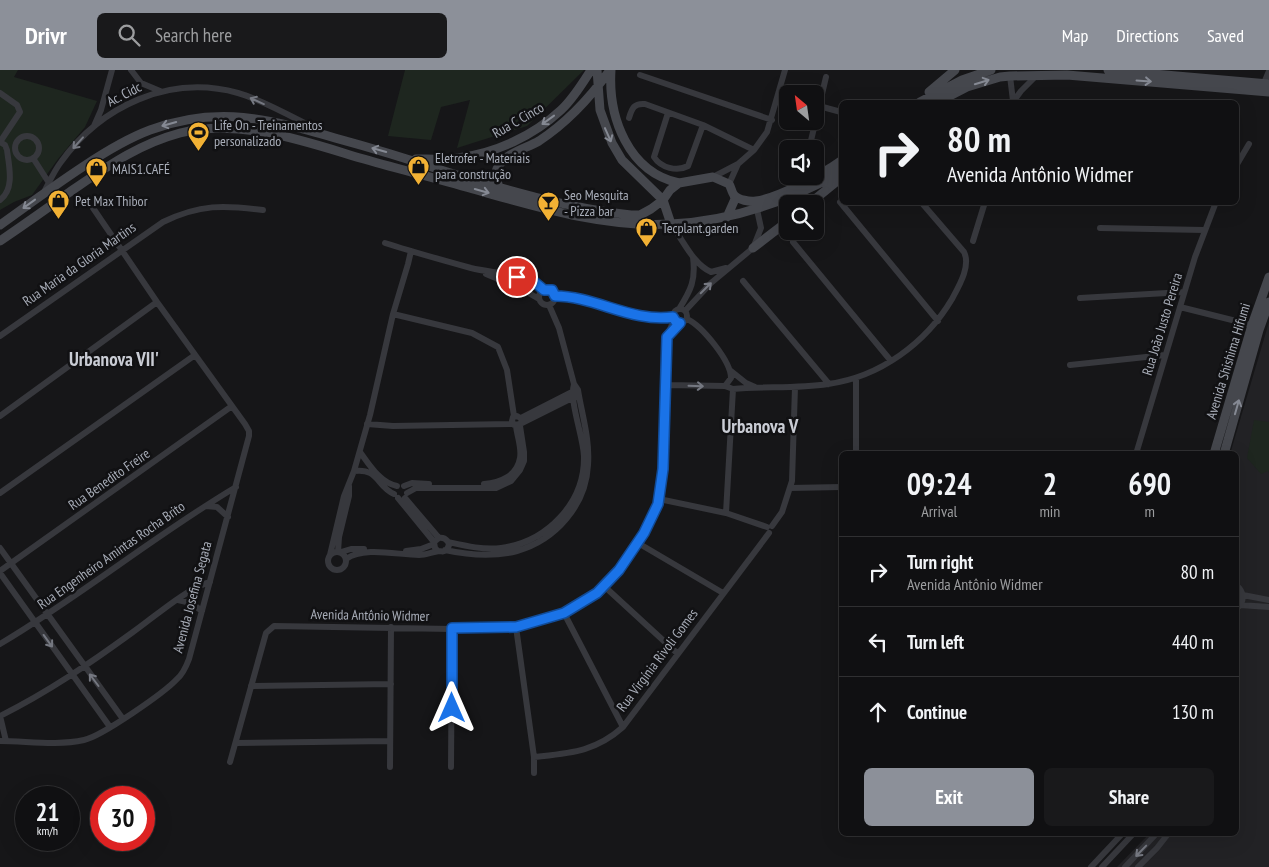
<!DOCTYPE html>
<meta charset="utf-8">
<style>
body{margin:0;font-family:"PT Sans Narrow",sans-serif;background:#19191b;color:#f1f3f6;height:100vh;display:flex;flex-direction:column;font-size:19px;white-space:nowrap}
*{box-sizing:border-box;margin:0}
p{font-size:16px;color:#9c9d9f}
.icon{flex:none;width:28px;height:28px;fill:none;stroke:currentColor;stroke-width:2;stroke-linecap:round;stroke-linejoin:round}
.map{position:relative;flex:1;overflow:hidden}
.details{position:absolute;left:839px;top:381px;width:400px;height:385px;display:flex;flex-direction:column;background:#101012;border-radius:8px;box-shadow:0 5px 20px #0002,0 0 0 1px #303032}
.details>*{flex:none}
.banner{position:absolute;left:839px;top:30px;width:400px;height:105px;border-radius:8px;box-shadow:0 5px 20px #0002,0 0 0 1px #303032;background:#101012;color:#f1f3f6;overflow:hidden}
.needle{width:32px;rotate:331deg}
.fabs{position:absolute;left:779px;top:15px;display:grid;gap:10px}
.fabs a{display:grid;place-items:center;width:45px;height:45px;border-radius:8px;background:#101012;box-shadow:0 5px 20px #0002,0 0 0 1px #303032;font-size:25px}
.speed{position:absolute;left:15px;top:716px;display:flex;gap:10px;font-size:25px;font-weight:700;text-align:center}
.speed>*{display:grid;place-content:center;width:65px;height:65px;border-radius:50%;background:#101012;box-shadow:0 5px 20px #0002,0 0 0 1px #303032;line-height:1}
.speed small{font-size:12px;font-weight:400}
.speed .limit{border:8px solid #d22;background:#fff;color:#111}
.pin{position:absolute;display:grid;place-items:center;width:42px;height:42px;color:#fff;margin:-21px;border:2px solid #fff;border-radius:50%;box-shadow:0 1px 5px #0007}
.me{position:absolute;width:55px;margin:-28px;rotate:0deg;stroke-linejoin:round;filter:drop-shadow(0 0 4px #0008)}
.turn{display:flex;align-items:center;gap:18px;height:105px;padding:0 25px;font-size:22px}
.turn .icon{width:65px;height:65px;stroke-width:2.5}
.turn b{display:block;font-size:35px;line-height:42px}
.eta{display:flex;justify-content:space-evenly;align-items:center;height:85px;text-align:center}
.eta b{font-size:30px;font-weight:600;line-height:35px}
.button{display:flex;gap:10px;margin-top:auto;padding:10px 25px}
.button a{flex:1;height:58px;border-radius:8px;background:#8c9099;color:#fff;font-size:20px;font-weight:600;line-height:58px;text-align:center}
.button a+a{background:#19191b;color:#f1f3f6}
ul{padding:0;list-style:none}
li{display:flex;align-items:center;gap:15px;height:70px;padding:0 25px;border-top:1px solid #303032}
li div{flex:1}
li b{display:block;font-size:19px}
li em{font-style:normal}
header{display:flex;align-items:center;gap:30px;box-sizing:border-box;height:70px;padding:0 25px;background:#8c9099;color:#fff}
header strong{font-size:24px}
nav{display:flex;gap:28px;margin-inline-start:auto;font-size:18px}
.search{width:350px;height:45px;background:#19191b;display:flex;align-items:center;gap:12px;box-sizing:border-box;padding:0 18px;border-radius:8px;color:#9c9d9f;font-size:19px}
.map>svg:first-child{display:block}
</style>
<header>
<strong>Drivr</strong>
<div class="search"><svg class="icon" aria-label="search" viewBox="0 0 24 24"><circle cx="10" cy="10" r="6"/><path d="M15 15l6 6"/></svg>Search here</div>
<nav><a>Map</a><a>Directions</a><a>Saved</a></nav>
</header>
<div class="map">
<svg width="1269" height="797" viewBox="0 0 1269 797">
<rect width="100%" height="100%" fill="#161618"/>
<path fill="#222225" d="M1269,252v545h-152l32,-33h87v-380h-6z"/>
<path fill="#1e261f" d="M0,0h18l-4,7 83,24 -12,26 -27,32 -26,36 -18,7 -14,8z
M405,0h179l-57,56 -70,22 13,-48 -29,7 -10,33 -43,-4z
M1254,350l15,2v51l-1,-2 -7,3 -14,-16z"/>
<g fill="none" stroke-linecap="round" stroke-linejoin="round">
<path stroke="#37383d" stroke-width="6" d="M131,0l10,13 19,8
M640,5l132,45
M1010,6l3,25
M1264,13l5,-12
M0,23l17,12 3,7 -20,30
M1013,32l8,-11 15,-15
M819,36l22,6
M668,43l-14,44c7,11 23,15 34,9l15,-41
M629,48c3,-10 5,-15 16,-14l58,21 51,25
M94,56l7,-16 11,-40
M15 78a12 12 0 1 1 24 0a12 12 0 1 1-24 0Z
M0,72l5,3 2,5c2,16 8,39 -7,50
M809,79l17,-72
M33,88l16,25
M738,94l16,-14 13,-18 18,-62
M1236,96l13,-22
M713,107l25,-13 -9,20
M44,122c5,-9 10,-21 17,-30 40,-56 108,-88 177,-69 25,7 56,25 80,37
M840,132l98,119
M671,154c12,16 22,40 40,48l15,-4
M1100,158l104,2
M973,171l12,-39
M793,172l98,119
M385,173c28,9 57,17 86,25 24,6 54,4 73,22
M486,204l34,14 19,11
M743,211l86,103
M539 227a8 8 0 1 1 16 0a8 8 0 1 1-16 0Z
M555,226c40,0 78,27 118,21
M1080,228l104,-6
M1180,237l72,18
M673 246a7 7 0 1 1 14 0a7 7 0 1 1-14 0Z
M679,239c12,-19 17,-29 14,-52
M685,241l26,-28 42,-35 8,-20 -5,-23
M393,244l79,19 26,14 9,23 7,46
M687,249c15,7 44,42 44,59l-6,8
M0,266l163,-114c37,-18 61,-17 100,-12
M1070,295l95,-10
M731,301l15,12 9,4
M667,315l58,1 8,3c31,-3 63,0 95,-5 52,-7 98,-41 124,-85 7,-13 19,-33 12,-47l-43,-50
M0,346l157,-114
M521,348l53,-27
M522,353l54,-27
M367,354l26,2 120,-2
M360,382c9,12 20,31 37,34
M856,384v-76
M1136,384l59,-197 21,-55
M354,401c25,-3 22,15 40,23
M484,414c16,-1 33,-8 36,-26 2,-10 -3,-22 -4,-32
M404,416l8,-3 17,1
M790,418l51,-1
M0,423l195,-138
M407,423l9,-5h80l15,-7 9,-11 4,-9v-9l-4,-26 2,-7 -5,-3 -4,1 -1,4 2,4 6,-1
M398,428l36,44
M405,428l34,40
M659,429l67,14 41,14
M206,436l11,1 11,10
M726,443l7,-124
M772,456l10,-14 10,-31 3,-94
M448,472c18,4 35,8 53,6 46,-6 84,-45 83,-92 -1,-21 -15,-54 -10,-72
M638,473l85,50
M0,478l123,171
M445,480c23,5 49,7 72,1 39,-11 69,-46 71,-86 2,-26 -6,-50 -10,-75l-4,-6 -15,-56 -10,-23
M406,481l15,-2 13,-5
M328 491a9 9 0 1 1 18 0a9 9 0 1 1-18 0Z
M338,482l1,-15 10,-41v-10
M341,482l10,-3h13
M330,485l14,-59 10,-25 16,-56 23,-101 15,-50 3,-13
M346,489c18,-13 52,-4 73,-4 7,0 13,-3 20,-4 4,0 4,2 7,-1 7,-7 -1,-13 -7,-12l-5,4 1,6 3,3
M0,501l232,-165
M0,503l110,154
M1236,515c9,7 9,17 0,24
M604,516l74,68
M1243,525l26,5
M178,530l13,3 11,8
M1240,535l29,2
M564,543l59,114
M516,557l18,130v16
M0,574c81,-48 155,-109 236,-157
M251,616l140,-2
M0,646c48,-24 89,-52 133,-84 20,-14 54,-44 77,-50
M0,646l6,25
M0,671c27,0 57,5 84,-1 18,-4 80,-47 93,-61 6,-5 9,-12 12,-20l60,-223v-5l-4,-7 -88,-122 -64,-94
M236,673l154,-2
M534,687c36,-4 61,-5 89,-30l146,-194
M230,692l36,-129 8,-7 178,3 64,-2 48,-14 33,-20 22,-23 25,-37 14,-30 5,-34 4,-132 7,-18
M390,697l1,-140
M451,697l1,-138
M1091,797l31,-33
M1102,797l31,-33
M1125,797l31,-33
M1138,797l19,-19 11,-14"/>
<path stroke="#45474d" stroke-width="9" d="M597,0l3,40 12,33 10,17 41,40 8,24
M611,0c-3,47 17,102 68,113
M1108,0l161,14
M929,22l26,-22
M920,32l42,-22 29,-10
M938,32l29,-15 33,-10 10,-1 57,-1 202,17
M416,89c14,0 29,1 42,-1 38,-5 75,-22 103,-48 12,-11 21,-26 30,-40
M499,117c-3,-8 -5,-15 0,-22 8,-12 28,-17 40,-24 29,-19 51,-43 71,-71
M809,134l32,-26
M727,147l8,-18 -1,-4
M0,155c28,-20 55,-40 84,-59 21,-14 42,-27 66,-36 68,-25 119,-11 185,8 37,10 73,21 109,33 61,19 124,37 187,44h9l11,-6 12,-9 7,-10 9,-7 34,-6 16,7c2,3 3,9 5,11 4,5 16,7 22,6 22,-3 67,-27 85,-40
M0,171c25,-17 49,-34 74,-52 34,-23 65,-45 106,-56 60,-15 124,8 180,25 38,11 76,20 113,31 64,18 131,39 198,35 60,-3 118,-23 170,-52
M753,178l35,-27
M1214,384l38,-129 17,-48
M1224,384l35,-124 10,-28"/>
</g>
<defs><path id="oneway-shaft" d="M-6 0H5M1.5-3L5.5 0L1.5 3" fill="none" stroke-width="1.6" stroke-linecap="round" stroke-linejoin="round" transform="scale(1.25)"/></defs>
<g stroke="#858993">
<use href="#oneway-shaft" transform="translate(1144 11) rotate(4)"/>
<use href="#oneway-shaft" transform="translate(982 12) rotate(-17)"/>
<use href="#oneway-shaft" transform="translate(548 50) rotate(144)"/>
<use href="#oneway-shaft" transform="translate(169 54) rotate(164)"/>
<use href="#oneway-shaft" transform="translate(608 65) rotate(66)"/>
<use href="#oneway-shaft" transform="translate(379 80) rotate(-164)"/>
<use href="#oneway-shaft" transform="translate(482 121) rotate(16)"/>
<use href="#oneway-shaft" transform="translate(29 134) rotate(144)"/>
<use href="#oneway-shaft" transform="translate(1237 337) rotate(-74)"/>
</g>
<g stroke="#757881">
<use href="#oneway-shaft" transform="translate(257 31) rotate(-156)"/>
<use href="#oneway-shaft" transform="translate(78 73) rotate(132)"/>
<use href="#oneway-shaft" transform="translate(706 218) rotate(-45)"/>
<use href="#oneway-shaft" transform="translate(696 316) rotate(2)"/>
<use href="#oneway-shaft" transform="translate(48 571) rotate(54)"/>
<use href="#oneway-shaft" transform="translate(94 610) rotate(-127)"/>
<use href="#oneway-shaft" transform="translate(1141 781) rotate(134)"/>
</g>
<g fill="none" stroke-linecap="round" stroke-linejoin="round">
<defs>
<path id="route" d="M452,638v-80l64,-1 48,-14 33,-20 22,-23 25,-37 14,-29 5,-35 4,-132 13,-14 -4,-1 -3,-5c-41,6 -78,-21 -118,-21l-3,-6h-8l-12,-10 -15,-3"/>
</defs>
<use href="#route" stroke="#114b97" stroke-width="12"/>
<use href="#route" stroke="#1a73e8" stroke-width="9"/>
</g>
<defs>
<symbol id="stadium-pin" viewBox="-11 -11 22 30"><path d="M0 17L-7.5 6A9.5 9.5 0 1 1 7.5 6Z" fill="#f2b134" stroke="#111113"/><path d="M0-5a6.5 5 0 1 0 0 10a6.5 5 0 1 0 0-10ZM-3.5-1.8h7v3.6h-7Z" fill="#111"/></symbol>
<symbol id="shop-pin" viewBox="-11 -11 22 30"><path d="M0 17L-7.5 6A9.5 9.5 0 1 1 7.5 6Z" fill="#f2b134" stroke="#111113"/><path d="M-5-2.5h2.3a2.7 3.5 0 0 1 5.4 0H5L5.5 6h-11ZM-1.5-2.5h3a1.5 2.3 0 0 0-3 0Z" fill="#111"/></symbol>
<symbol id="bar-pin" viewBox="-11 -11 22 30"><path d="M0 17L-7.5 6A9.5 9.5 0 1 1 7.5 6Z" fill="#f2b134" stroke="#111113"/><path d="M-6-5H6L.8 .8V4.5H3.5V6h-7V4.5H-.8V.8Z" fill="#111"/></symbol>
</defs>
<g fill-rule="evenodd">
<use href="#stadium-pin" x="186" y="50" width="25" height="34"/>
<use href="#shop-pin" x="406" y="84" width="25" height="34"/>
<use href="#shop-pin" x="84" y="86" width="25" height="34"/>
<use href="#shop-pin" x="46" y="118" width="25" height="34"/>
<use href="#bar-pin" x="536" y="120" width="25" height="34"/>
<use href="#shop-pin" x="634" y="146" width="25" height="34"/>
</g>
<g text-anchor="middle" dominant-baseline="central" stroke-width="5" stroke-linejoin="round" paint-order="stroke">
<g font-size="14" fill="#a8adb8" stroke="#111113">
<text transform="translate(124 24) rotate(-27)">Ac. Cidc</text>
<text transform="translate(518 50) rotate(-30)">Rua C Cinco</text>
<text transform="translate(79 194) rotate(-35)">Rua Maria da Gloria Martins</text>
<text transform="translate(1162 254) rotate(-73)">Rua João Justo Pereira</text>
<text transform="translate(1228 291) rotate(-73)">Avenida Shishima Hifumi</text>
<text transform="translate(109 409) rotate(-35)">Rua Benedito Freire</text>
<text transform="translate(111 485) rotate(-35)">Rua Engenheiro Amintas Rocha Brito</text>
<text transform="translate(192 527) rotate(-75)">Avenida Josefina Segata</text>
<text transform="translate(370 545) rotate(1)">Avenida Antônio Widmer</text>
<text transform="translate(657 590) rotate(-53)">Rua Virgínia Rivoli Gomes</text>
</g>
<g font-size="14" fill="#a8adb8" stroke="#111113" text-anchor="start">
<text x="214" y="55">Life On - Treinamentos<tspan x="214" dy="16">personalizado</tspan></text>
<text x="435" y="88">Eletrofer - Materiais<tspan x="435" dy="16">para construção</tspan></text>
<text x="112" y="99">MAIS1.CAFÉ</text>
<text x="564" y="125">Seo Mesquita<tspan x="564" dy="16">- Pizza bar</tspan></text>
<text x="75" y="131">Pet Max Thibor</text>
<text x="662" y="158">Tecplant.garden</text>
</g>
<g font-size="19" font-weight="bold" fill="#c9ccd4" stroke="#111113">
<text x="114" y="289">Urbanova VII'</text>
<text x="760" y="356">Urbanova V</text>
</g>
</g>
</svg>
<div class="fabs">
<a><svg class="needle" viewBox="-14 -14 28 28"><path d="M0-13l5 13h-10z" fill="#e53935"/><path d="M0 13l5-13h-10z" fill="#9c9d9f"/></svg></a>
<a><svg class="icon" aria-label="sound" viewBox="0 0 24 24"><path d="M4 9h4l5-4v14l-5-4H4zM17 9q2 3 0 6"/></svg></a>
<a><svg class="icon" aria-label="search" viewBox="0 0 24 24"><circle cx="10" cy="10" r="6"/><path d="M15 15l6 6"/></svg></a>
</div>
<div class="speed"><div>21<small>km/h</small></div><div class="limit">30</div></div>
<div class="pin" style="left:517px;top:207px;background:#d93025"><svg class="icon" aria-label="arrive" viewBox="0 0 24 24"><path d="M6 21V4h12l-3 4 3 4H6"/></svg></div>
<svg class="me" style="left:452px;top:638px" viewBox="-20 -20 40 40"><path d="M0-17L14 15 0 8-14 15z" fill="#1a73e8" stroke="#fff" stroke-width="4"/></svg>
<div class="banner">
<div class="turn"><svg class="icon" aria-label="right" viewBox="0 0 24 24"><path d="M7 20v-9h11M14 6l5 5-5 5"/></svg><div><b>80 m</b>Avenida Antônio Widmer</div></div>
</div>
<section class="details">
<div class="eta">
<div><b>09:24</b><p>Arrival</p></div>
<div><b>2</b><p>min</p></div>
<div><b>690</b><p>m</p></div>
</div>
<ul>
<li><svg class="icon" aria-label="right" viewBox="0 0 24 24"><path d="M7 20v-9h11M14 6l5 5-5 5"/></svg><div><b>Turn right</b><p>Avenida Antônio Widmer</p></div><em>80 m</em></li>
<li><svg class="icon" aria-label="left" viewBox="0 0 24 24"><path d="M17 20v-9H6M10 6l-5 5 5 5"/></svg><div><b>Turn left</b></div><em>440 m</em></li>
<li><svg class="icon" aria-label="ahead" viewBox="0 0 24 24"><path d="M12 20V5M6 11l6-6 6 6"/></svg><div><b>Continue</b></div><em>130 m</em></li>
</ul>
<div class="button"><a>Exit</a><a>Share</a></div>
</section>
</div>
